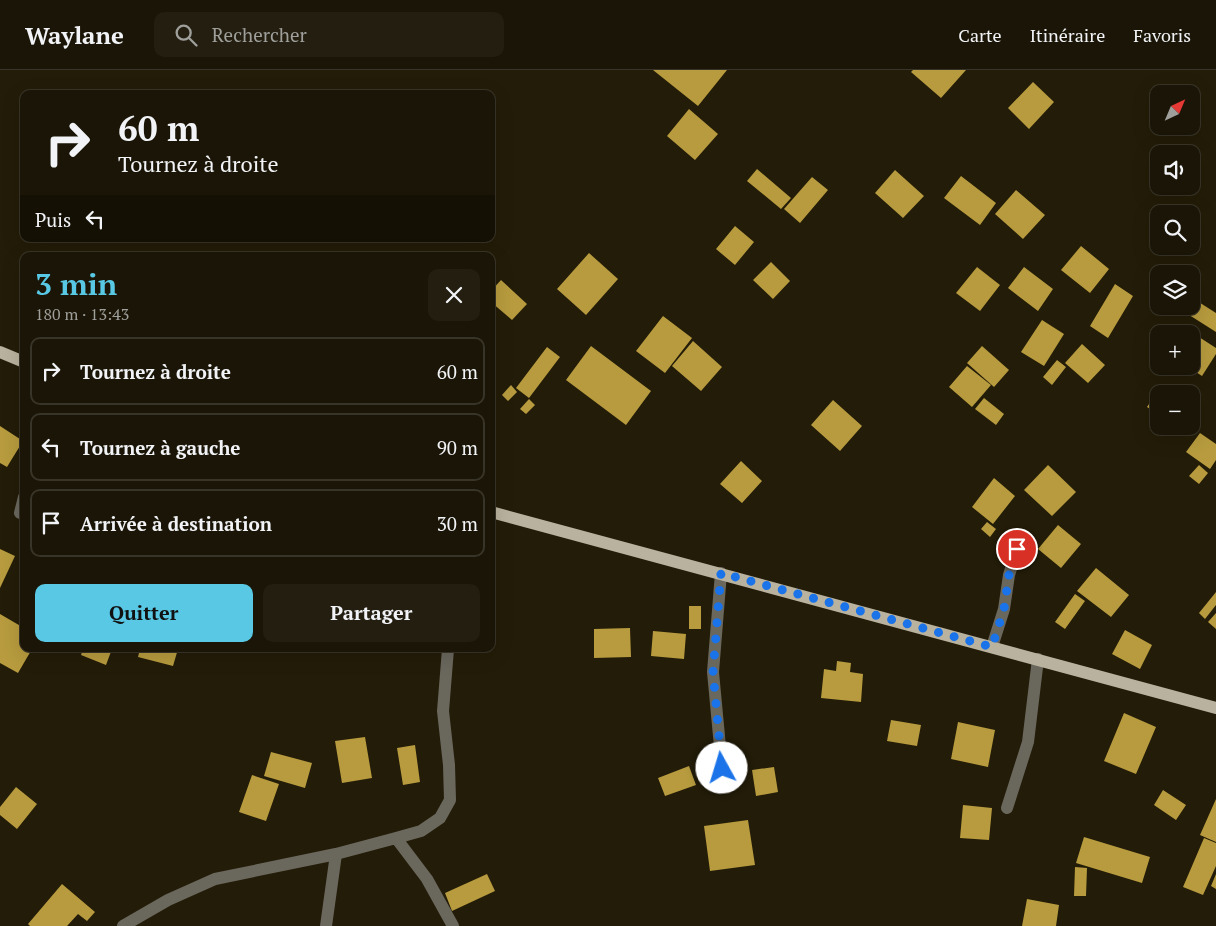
<!DOCTYPE html>
<html lang="fr">
<meta charset="utf-8">
<style>
body{margin:0;font-family:"PT Serif",serif;background:#231e10;color:#f1f3f6;height:100vh;display:flex;flex-direction:column;font-size:19px;white-space:nowrap}
*{box-sizing:border-box;margin:0}
p{font-size:16px;color:#9f9f9b}
.icon{flex:none;width:28px;height:28px;fill:none;stroke:currentColor;stroke-width:2;stroke-linecap:round;stroke-linejoin:round}
.map{position:relative;flex:1;overflow:hidden}
.side{position:absolute;left:20px;top:182px;width:475px;height:400px;display:flex;flex-direction:column;background:#1a1506;border-radius:10px;box-shadow:0 5px 20px #0002,0 0 0 1px #383428}
.side>*{flex:none}
.banner{position:absolute;left:20px;top:20px;width:475px;height:152px;border-radius:10px;box-shadow:0 5px 20px #0002,0 0 0 1px #383428;background:#1a1506;color:#f1f3f6;overflow:hidden}
.needle{width:32px;rotate:44deg}
.buttons{position:absolute;left:1150px;top:15px;display:grid;gap:10px}
.buttons a{display:grid;place-items:center;width:50px;height:50px;border-radius:10px;background:#1a1506;box-shadow:0 5px 20px #0002,0 0 0 1px #383428;font-size:25px}
.pin{position:absolute;display:grid;place-items:center;width:42px;height:42px;color:#fff;margin:-21px;border:2px solid #fff;border-radius:50%;box-shadow:0 1px 5px #0007}
.me{position:absolute;width:55px;margin:-28px;rotate:354deg;stroke-linejoin:round;filter:drop-shadow(0 0 4px #0008)}
.turn{display:flex;align-items:center;gap:18px;height:105px;padding:0 15px;font-size:22px}
.turn .icon{width:65px;height:65px;stroke-width:2.5}
.turn b{display:block;font-size:35px;line-height:42px}
.then{display:flex;align-items:center;height:48px;padding:0 15px;background:#0003;gap:10px;font-size:19px}
.round{display:grid;place-items:center;flex:none;width:52px;height:52px;border-radius:10px;background:#231e10}
.head{display:flex;align-items:center;justify-content:space-between;height:85px;padding:0 15px}
h1{font-size:30px;font-weight:600;line-height:38px;color:#58c8e4}
.button{display:flex;gap:10px;margin-top:auto;padding:10px 15px}
.button a{flex:1;height:58px;border-radius:10px;background:#58c8e4;color:#111;font-size:20px;font-weight:600;line-height:58px;text-align:center}
.button a+a{background:#231e10;color:#f1f3f6}
ul{padding:0;list-style:none}
li{display:flex;align-items:center;gap:15px;height:68px;margin:0 10px 8px;padding:0 5px;border:2px solid #383428;border-radius:10px}
li div{flex:1}
li b{display:block;font-size:19px}
li em{font-style:normal}
header{display:flex;align-items:center;gap:30px;box-sizing:border-box;height:70px;padding:0 25px;background:#1a1506;border-bottom:1px solid #383428}
header strong{font-size:24px}
nav{display:flex;gap:28px;margin-inline-start:auto;font-size:18px}
.search{width:350px;height:45px;background:#231e10;display:flex;align-items:center;gap:12px;box-sizing:border-box;padding:0 18px;border-radius:10px;color:#9f9f9b;font-size:19px}
.map>svg:first-child{display:block}
</style>
<header>
<strong>Waylane</strong>
<div class="search"><svg class="icon" aria-label="search" viewBox="0 0 24 24"><circle cx="10" cy="10" r="6"/><path d="M15 15l6 6"/></svg>Rechercher</div>
<nav><a>Carte</a><a>Itinéraire</a><a>Favoris</a></nav>
</header>
<div class="map">
<svg width="1216" height="856" viewBox="0 0 1216 856">
<rect width="100%" height="100%" fill="#231c08"/>
<path fill="#b79b3e" d="M653,0h74l-29,36z
M913,0h53l-25,28 -30,-26z
M1033,12l21,20 -25,27 -21,-21z
M689,39l29,25 -23,26 -28,-24z
M757,99l34,29 -10,11 -34,-28z
M895,100l29,26 -21,22 -28,-25z
M961,106l35,27 -16,22 -36,-27z
M812,107l16,13 -28,33 -16,-14z
M1016,120l29,25 -22,24 -28,-25z
M735,156l19,16 -19,23 -19,-16z
M1081,176l28,23 -19,24 -29,-23z
M589,183l29,26 -32,36 -29,-26z
M771,192l19,19 -17,18 -20,-19z
M977,197l23,18 -20,26 -24,-18z
M1024,197l29,22 -15,22 -30,-23z
M501,210l26,24 -15,16 -21,-18v-11z
M1115,214l18,12 -25,42 -18,-12z
M1194,229l22,14v19l-30,-19z
M663,246l29,22 -27,35 -29,-22z
M1042,250l22,14 -20,32 -23,-14z
M1182,256l34,22v6l-14,22 -15,-10h4v-32h-13z
M693,271l29,26 -21,24 -29,-25z
M1082,274l23,21 -17,18 -23,-20z
M591,276l60,45 -25,34 -60,-45z
M982,276l27,24 -15,17 -27,-24z
M547,277l13,10 -31,41 -13,-10z
M1057,290l9,7 -14,18 -9,-8z
M967,296l24,19 -19,22 -23,-20z
M511,315l6,7 -9,9 -6,-6z
M1157,322l2,1v22l-12,-8z
M984,328l20,16 -8,11 -21,-16z
M529,329l6,6 -9,9 -6,-5z
M833,330l29,26 -22,25 -29,-26z
M0,356l23,15 -16,26 -7,-4z
M1200,363l16,11v16l-6,9 -24,-17z
M741,391l21,20 -20,22 -22,-19z
M1048,395l28,27 -24,24 -28,-26z
M1199,395l9,8 -9,11 -10,-8z
M994,408l21,18 -22,28 -21,-17z
M987,452l9,7 -6,8 -9,-8z
M1058,455l23,19 -20,24 -23,-19z
M0,479l15,7 -15,32z
M1096,498l33,27 -18,22 -34,-26z
M1216,522v13l-11,14 -6,-6z
M1075,524l10,7 -20,28 -10,-7z
M689,536h12v23h-12z
M1216,543v16l-8,-7z
M0,544l24,14v21h8l-14,24 -18,-10z
M630,558l1,29 -37,1v-29z
M1125,560l27,15 -12,24 -28,-15z
M653,561l33,3 -2,25 -33,-3z
M83,579h29l-6,16 -25,-10z
M140,579h38l-5,17 -35,-9z
M837,591l14,2 -1,9 13,2 -2,28 -40,-4 3,-29 12,2z
M1124,643l32,14 -20,47 -32,-13z
M891,650l30,5 -4,21 -30,-5z
M958,652l37,8 -7,37 -37,-8z
M365,667l7,41 -30,5 -7,-42z
M415,675l5,37 -17,3 -6,-37z
M271,682l41,11 -7,25 -41,-12z
M689,696l7,19 -31,11 -7,-18z
M774,697l4,25 -22,4 -4,-26z
M252,705l27,9 -13,37 -27,-9z
M16,717l21,17 -20,25 -17,-14v-8z
M1163,720l23,15 -10,15 -22,-15z
M1216,729v43l-16,-7z
M963,735l29,3 -3,32 -29,-2z
M748,750l7,45 -45,6 -6,-45z
M1084,767l66,20 -8,26 -66,-20z
M1204,768l12,5v23l-13,29 -20,-8z
M1075,797l12,1 -1,28h-12z
M487,804l8,17 -43,20 -7,-18z
M1216,804v15l-5,-3z
M62,814l33,28 -8,9 -9,-7 -11,12h-37l-2,-2z
M1027,829l32,6 -3,21h-34z"/>
<g fill="none" stroke-linecap="round" stroke-linejoin="round">
<path stroke="#6a675d" stroke-width="12" d="M20,443l4,-16
M721,503l-8,99 9,96
M992,577l12,-38 5,-34 8,-26
M1007,738l21,-66 10,-83
M396,768l31,41 26,47
M123,856l45,-26 47,-21 121,-25 60,-16 25,-7 19,-13 10,-18 -1,-35 -6,-54 5,-62
M326,856l10,-72"/>
<path stroke="#b9b29e" stroke-width="12" d="M0,282l24,10
M491,442l725,196"/>
</g>
<g fill="none" stroke-linecap="round" stroke-linejoin="round">
<path stroke="#1a73e8" stroke-width="9" stroke-dasharray="0 16.2" d="M722,698l-9,-96 8,-99 271,74 12,-38 5,-34 8,-26"/>
</g>
</svg>
<div class="buttons">
<a><svg class="needle" viewBox="-14 -14 28 28"><path d="M0-13l5 13h-10z" fill="#e53935"/><path d="M0 13l5-13h-10z" fill="#9f9f9b"/></svg></a>
<a><svg class="icon" aria-label="sound" viewBox="0 0 24 24"><path d="M4 9h4l5-4v14l-5-4H4zM17 9q2 3 0 6"/></svg></a>
<a><svg class="icon" aria-label="search" viewBox="0 0 24 24"><circle cx="10" cy="10" r="6"/><path d="M15 15l6 6"/></svg></a>
<a><svg class="icon" aria-label="layers" viewBox="0 0 24 24"><path d="M12 4l9 5-9 5-9-5zM3 14l9 5 9-5"/></svg></a>
<a>+</a>
<a>−</a>
</div>
<div class="pin" style="left:1017px;top:479px;background:#d93025"><svg class="icon" aria-label="arrive" viewBox="0 0 24 24"><path d="M6 21V4h12l-3 4 3 4H6"/></svg></div>
<svg class="me" style="left:722px;top:698px" viewBox="-20 -20 40 40"><circle r="19" fill="#fff"/><path d="M0-13L10 11 0 6-10 11z" fill="#1a73e8"/></svg>
<div class="banner">
<div class="turn"><svg class="icon" aria-label="right" viewBox="0 0 24 24"><path d="M7 20v-9h11M14 6l5 5-5 5"/></svg><div><b>60 m</b>Tournez à droite</div></div>
<div class="then">Puis<svg class="icon" aria-label="left" viewBox="0 0 24 24"><path d="M17 20v-9H6M10 6l-5 5 5 5"/></svg></div>
</div>
<section class="side">
<div class="head"><div><h1>3 min</h1><p>180 m · 13:43</p></div><a class="round"><svg class="icon" aria-label="close" viewBox="0 0 24 24"><path d="M6 6l12 12M18 6L6 18"/></svg></a></div>
<ul>
<li><svg class="icon" aria-label="right" viewBox="0 0 24 24"><path d="M7 20v-9h11M14 6l5 5-5 5"/></svg><div><b>Tournez à droite</b></div><em>60 m</em></li>
<li><svg class="icon" aria-label="left" viewBox="0 0 24 24"><path d="M17 20v-9H6M10 6l-5 5 5 5"/></svg><div><b>Tournez à gauche</b></div><em>90 m</em></li>
<li><svg class="icon" aria-label="arrive" viewBox="0 0 24 24"><path d="M6 21V4h12l-3 4 3 4H6"/></svg><div><b>Arrivée à destination</b></div><em>30 m</em></li>
</ul>
<div class="button"><a>Quitter</a><a>Partager</a></div>
</section>
</div>
